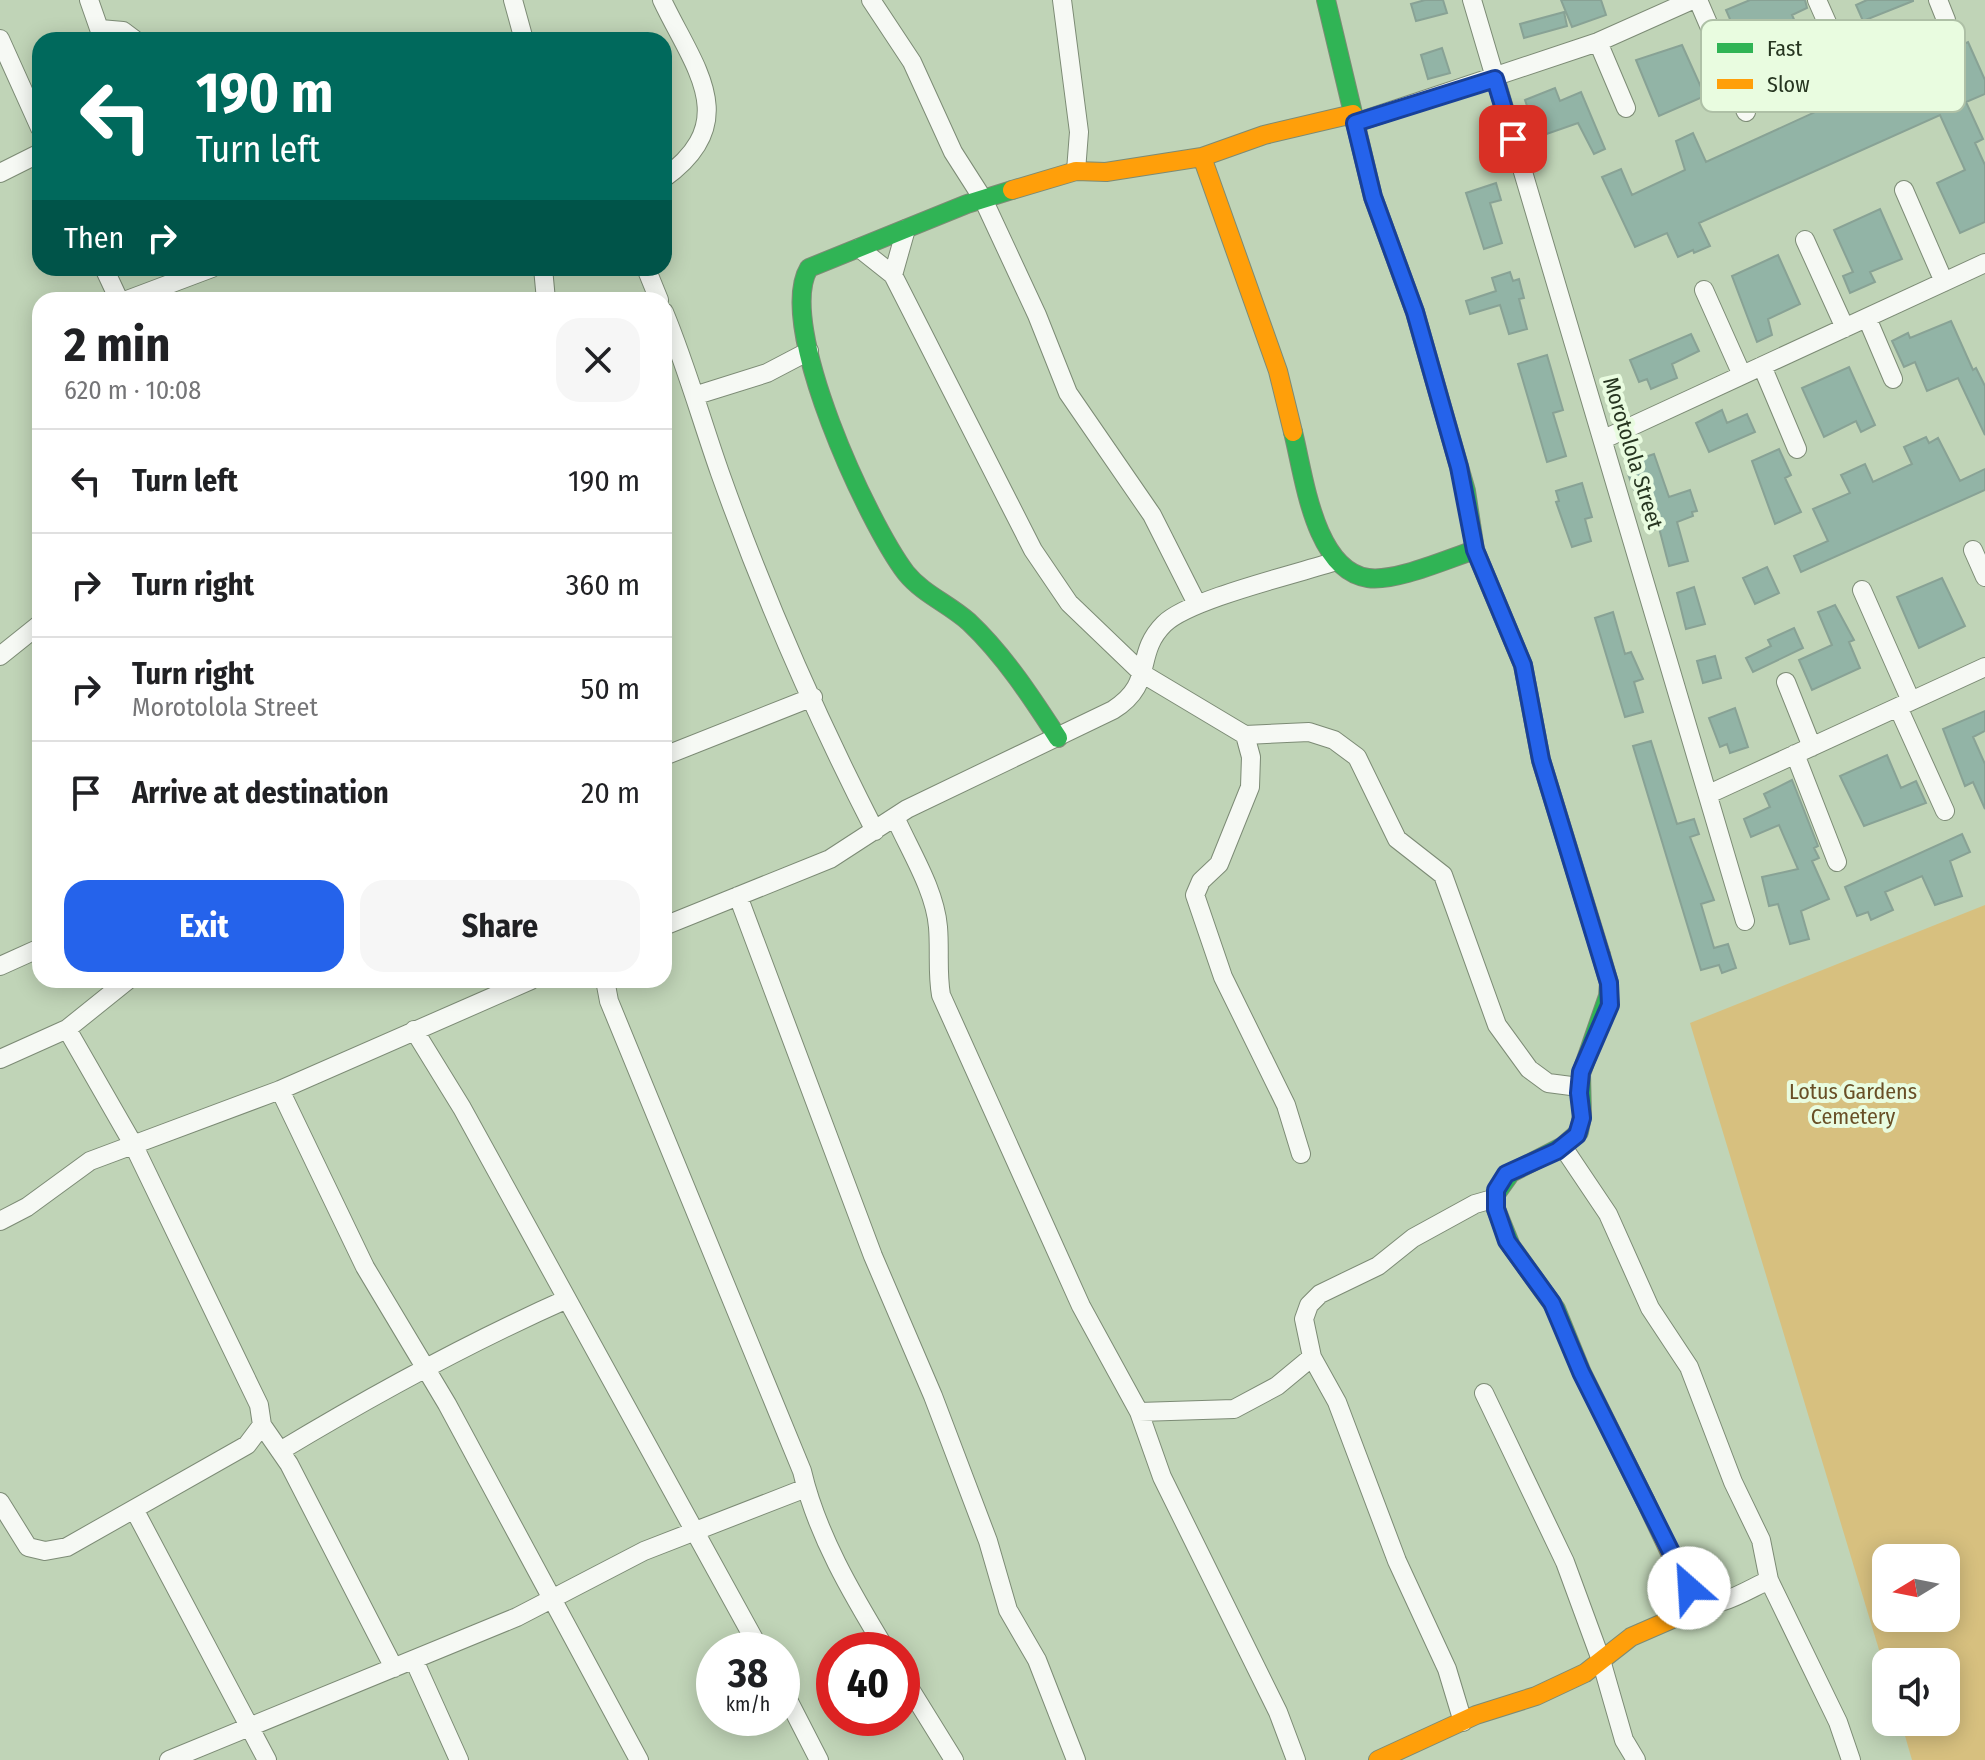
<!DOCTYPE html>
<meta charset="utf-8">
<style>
body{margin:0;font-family:"Fira Sans Condensed",sans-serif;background:#f6f6f6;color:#202124;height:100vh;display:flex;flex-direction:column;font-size:30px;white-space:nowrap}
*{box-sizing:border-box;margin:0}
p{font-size:26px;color:#757577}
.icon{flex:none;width:44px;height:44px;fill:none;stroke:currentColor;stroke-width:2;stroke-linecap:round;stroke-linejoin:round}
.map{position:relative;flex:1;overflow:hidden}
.sheet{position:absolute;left:32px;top:292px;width:640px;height:696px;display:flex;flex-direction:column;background:#fff;border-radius:24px;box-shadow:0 4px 20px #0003}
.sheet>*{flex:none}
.top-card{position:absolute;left:32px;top:32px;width:640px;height:244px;border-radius:24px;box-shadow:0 4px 20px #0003;background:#00695c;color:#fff;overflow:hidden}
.needle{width:52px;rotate:260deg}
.fabs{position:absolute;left:1872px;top:1544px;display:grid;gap:16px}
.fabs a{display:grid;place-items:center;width:88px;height:88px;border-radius:16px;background:#fff;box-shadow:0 4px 20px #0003;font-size:40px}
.speed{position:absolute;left:696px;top:1632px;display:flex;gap:16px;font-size:40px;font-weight:700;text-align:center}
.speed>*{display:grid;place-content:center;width:104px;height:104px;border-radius:50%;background:#fff;box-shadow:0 4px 20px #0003;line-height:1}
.speed small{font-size:20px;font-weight:400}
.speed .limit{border:12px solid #d22;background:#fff;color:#111}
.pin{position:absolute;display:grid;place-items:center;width:68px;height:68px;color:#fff;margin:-34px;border-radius:16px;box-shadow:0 4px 12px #0006}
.me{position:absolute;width:88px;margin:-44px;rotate:334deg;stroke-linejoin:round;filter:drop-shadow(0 0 6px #0008)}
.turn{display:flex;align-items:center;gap:28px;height:168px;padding:0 32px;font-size:36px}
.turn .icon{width:104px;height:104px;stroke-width:2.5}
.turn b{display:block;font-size:56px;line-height:68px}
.then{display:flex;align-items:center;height:76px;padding:0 32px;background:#0003;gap:16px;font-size:30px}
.round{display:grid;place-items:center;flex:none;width:84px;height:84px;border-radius:24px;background:#f6f6f6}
.overview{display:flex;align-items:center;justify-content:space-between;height:136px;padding:0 32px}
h1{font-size:48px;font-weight:700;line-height:60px}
.action{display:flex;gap:16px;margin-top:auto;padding:16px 32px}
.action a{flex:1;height:92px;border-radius:24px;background:#2563eb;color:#fff;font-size:32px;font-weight:700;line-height:92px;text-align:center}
.action a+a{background:#f6f6f6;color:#202124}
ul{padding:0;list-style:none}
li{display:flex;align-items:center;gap:24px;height:104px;padding:0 32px;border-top:2px solid #e0e0e0}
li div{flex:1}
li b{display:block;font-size:30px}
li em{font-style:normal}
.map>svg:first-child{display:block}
</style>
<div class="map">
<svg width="1985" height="1760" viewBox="0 0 1985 1760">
<rect width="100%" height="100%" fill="#c0d4b7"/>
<path fill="#d7c07f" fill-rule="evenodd" d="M1985,905v855h-73l-11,-38h45v-60h-60v11l-196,-650zM1886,1558h60v60h-60z"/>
<path fill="#92b4a6" stroke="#88a295" stroke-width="2" d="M1425,0h18l4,13 -31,8 -5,-17z
M1561,0h40l5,15 -34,12z
M1750,0h55l2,8 -15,7 15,33 -46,20 -17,-38 -8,3 -10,-23z
M1867,0h46v1l-50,20 -7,-16z
M1564,12l3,14 -43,12 -4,-14z
M1968,42l17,38v14l-19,8 17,37 -8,4 10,22v57l-25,11 -23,-50 28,-13 -25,-55 -241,108 11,23 -16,7 -1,-3 -15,7 -11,-24 -32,14 -33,-70 19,-8 11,26 53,-25 -9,-29 17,-8 13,29z
M1682,45l23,51 -46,20 -23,-56z
M1442,48l8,25 -22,6 -7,-24z
M1555,88l5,13 21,-9 24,57 -11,5 -16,-31 -40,14 -13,-37z
M1496,183l5,17 -11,3 12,40 -18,6 -18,-56z
M1880,209l22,50 -32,13 5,10 -25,11 -7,-17 10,-4 -19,-42z
M1778,255l22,49 -32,15 4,16 -15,7 -25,-66z
M1510,272l3,9 6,-2 5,19 -5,1 8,30 -18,5 -9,-29 -30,9 -4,-13 30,-10 -4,-13z
M1951,321l22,49 3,-2 9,18v49l-27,-57 -31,13 -12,-29 -11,5 -12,-26 16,-8 2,5z
M1691,334l8,17 -27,13 5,14 -26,11 -4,-10 -8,3 -9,-22z
M1547,355l16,55 -10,3 13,43 -19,6 -29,-98z
M1849,367l26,58 -14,7 -5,-11 -32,16 -22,-49z
M1722,410l5,13 20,-9 8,18 -46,20 -13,-29z
M1926,437l3,6 9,-5 22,43 25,-12v21l-184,82 -7,-16 34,-15 -15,-32 37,-16 -9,-18 24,-11 8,18 39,-18 -8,-17z
M1779,449l12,26 -6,3 16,34 -26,12 -23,-63z
M1654,454l15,43 21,-7 7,21 -5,1 1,4 -16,6 11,39 -19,5 -10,-38 -6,2 -13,-41 -6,1 -6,-16 11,-4 -3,-10z
M1582,483l10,34 -7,2 6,22 -19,6 -16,-45 3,-1 -3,-10z
M1767,567l12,26 -24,11 -12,-26z
M1942,578l23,48 -46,22 -22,-51z
M1694,587l11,37 -19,5 -9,-36z
M1835,605l19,35 -5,2 11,26 -48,22 -13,-30 33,-15 -14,-33z
M1613,612l12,42 6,-2 12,27 -9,3 9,30 -18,5 -30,-99z
M1794,628l9,20 -50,24 -7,-14 25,-12 -3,-6z
M1715,656l6,22 -18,5 -6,-22z
M1735,708l13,39 -18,6 -3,-9 -7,3 -11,-29z
M1985,711v20l-12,6 12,27v45l-12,-27 -8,4 -22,-57z
M1651,741l26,83 17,-5 5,15 -9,3 24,63 -13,4 13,44 14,-4 8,24 -14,5 -3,-8 -18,5 -68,-224z
M1887,755l14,33 15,-7 10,22 -62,23 -24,-50z
M1792,780l26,66 -4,2 5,10 -7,3 17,38 -28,12 8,28 -19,5 -12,-40 -9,2 -7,-29 36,-8 -19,-44 -28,12 -7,-18 26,-12 -6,-13z
M1962,834l8,18 -20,9 12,35 -27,9 -13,-29 -37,16 8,18 -22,10 -3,-8 -11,4 -12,-29z"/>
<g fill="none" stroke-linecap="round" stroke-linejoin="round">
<defs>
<path id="street" d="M89,0l14,40
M513,0l11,40
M662,0c31,66 82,121 2,178
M871,0l41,62 41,90 30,47 54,116 31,78 84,122 45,89
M1062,0l17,132 -3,39
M1472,0l273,921
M1698,0l48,112
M1817,0l23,52
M1938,0l8,20
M100,29l23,2 12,9
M0,39l40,89
M1598,42l28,66
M1355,123l243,-81 94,-42
M0,173l40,-20
M1904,190l40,92
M1805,240l40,88
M859,248l34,27 140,275 36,53 74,71 102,61 6,22 -1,30 -31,77 -18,17 -6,14 28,82 63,128 15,49
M104,268l15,32
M543,268l3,32
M646,268l13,32
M893,275l13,-46
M1704,290l38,85
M127,300l85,-32
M664,312c22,53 37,107 56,161 43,121 96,243 155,358
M1867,318l26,61
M1762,366l35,83
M697,395l70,-22 42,-22
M1604,439l381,-176
M1973,550l12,27
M1862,590l49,111
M0,656l40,-32
M1786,682l26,65
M1898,707l47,104
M1245,735l64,-3 25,8 23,17 40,82 46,36 54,150 32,44 19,14 31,4
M1795,754l42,108
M664,756l149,-59
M1709,794l276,-127
M895,817c15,34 40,73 43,110 2,24 -1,45 3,68l140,311 58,106 23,65 116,235 18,48
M738,896l135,360 60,140 55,145 20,69 29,50 39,100
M664,926l166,-67 77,-50 206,-99c43,-27 20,-55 51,-86 25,-25 133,-50 172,-63
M0,966l40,-18
M605,980l4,21 193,470c15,64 50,123 84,179
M414,1030l48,78 298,542
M0,1059l67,-30 61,-49
M280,1090l85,177 82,137 192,356
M1563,1147l45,67 42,94 39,59 44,115 28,58 8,40 69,142 13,38
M0,1221l27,-14 63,-46 190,-71 251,-110
M1484,1393l81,169 36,98 23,80 12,20
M1139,1412l95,-3 43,-23 35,-29
M262,1425l27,39 105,204
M280,1451c93,-56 188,-108 287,-152
M0,1502l28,45 17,4 22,-4 180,-102 15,-20 -3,-20 -126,-261 -66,-115
M134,1509l133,251
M1690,1602c29,8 53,-10 79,-22
M414,1660l45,100
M902,1676l52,84
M782,1688l37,72
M1463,1722l-16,-53 -50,-108 -60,-159 -25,-45 -8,-38 5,-14 11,-11 58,-28 35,-28 62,-34 21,-6
M169,1760l348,-143 127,-66 162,-63"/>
<path id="fast" d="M1012,190l-45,14 -158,64c-34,56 59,255 97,305 17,21 43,31 63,49 35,33 63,76 89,116
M1293,432c11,43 21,138 75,146 28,4 79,-19 107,-28l-9,-59 -51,-179 -42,-115 -47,-197
M1601,955l8,28 -1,13 -27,78 1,42 -3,16 -16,14 -52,27 -15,21v15l15,37 45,63 26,64 63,127"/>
<path id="slow" d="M1202,157l76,214 15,61
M1012,190l64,-19 30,1 96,-15 62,-22 89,-21
M1475,550l48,115 18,95 60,195
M1378,1760l98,-45 60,-19 49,-23 46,-36 46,-20 13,-15 -2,-11 -43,-91"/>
</defs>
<use href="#street" stroke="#7c8b75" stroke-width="20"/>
<use href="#fast" stroke="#7c8b75" stroke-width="20"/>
<use href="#slow" stroke="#7c8b75" stroke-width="20"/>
<use href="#street" stroke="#f6f9f4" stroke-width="18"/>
<use href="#fast" stroke="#30b455" stroke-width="18"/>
<use href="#slow" stroke="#ff9f0a" stroke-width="18"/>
</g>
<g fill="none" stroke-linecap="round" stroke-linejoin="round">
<defs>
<path id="route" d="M1513,139l-18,-60 -140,44 18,74 42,115 44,155 16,83 48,115 18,95 68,223 1,22 -29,67 -2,21 3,25 -5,17 -20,16 -51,23 -10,16v19l11,32 45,62 29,69 108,216"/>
</defs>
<use href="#route" stroke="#184099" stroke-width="20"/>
<use href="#route" stroke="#2563eb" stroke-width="14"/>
</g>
<g text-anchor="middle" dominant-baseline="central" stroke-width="8" stroke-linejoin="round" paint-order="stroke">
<g font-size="22" fill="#263520" stroke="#e9fce0">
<text transform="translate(1633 453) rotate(73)">Morotolola Street</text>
</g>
<g font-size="22" fill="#694f26" stroke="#e9fce0">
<text x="1853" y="1091">Lotus Gardens<tspan x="1853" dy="25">Cemetery</tspan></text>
</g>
</g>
<rect x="1701" y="20" width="264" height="92" rx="12" fill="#e9fce0" stroke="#aec0a6" stroke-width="2"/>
<rect x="1717" y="43" width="36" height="10" fill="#30b455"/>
<rect x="1717" y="79" width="36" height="10" fill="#ff9f0a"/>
<g font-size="22" fill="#263520">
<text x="1767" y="56">Fast</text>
<text x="1767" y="92">Slow</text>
</g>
</svg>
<div class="fabs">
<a><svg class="needle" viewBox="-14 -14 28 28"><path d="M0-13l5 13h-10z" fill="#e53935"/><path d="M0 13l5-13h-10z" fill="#757577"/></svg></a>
<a><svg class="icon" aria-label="sound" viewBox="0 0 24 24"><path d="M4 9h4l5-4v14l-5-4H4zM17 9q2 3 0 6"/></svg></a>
</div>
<div class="speed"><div>38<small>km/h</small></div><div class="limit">40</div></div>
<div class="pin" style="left:1513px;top:139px;background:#d93025"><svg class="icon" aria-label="arrive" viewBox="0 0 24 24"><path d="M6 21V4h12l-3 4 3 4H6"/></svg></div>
<svg class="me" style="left:1689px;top:1588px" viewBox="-20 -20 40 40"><circle r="19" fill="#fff"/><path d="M0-13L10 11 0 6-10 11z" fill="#2563eb"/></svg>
<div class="top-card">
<div class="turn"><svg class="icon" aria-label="left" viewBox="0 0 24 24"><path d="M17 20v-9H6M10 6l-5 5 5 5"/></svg><div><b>190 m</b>Turn left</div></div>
<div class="then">Then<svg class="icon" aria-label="right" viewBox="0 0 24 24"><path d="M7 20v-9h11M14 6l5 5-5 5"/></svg></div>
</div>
<section class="sheet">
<div class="overview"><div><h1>2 min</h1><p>620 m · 10:08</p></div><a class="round"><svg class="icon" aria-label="close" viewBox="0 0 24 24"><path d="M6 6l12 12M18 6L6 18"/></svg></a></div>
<ul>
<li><svg class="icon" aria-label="left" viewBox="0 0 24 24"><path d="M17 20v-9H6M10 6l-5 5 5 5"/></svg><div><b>Turn left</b></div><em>190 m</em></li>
<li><svg class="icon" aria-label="right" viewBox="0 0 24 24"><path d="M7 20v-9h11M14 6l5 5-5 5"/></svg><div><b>Turn right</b></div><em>360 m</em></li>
<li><svg class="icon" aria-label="right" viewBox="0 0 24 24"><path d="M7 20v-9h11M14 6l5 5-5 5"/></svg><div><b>Turn right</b><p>Morotolola Street</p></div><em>50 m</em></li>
<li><svg class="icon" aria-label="arrive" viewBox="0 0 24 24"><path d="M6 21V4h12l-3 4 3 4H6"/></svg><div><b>Arrive at destination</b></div><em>20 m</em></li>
</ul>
<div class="action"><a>Exit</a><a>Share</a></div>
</section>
</div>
